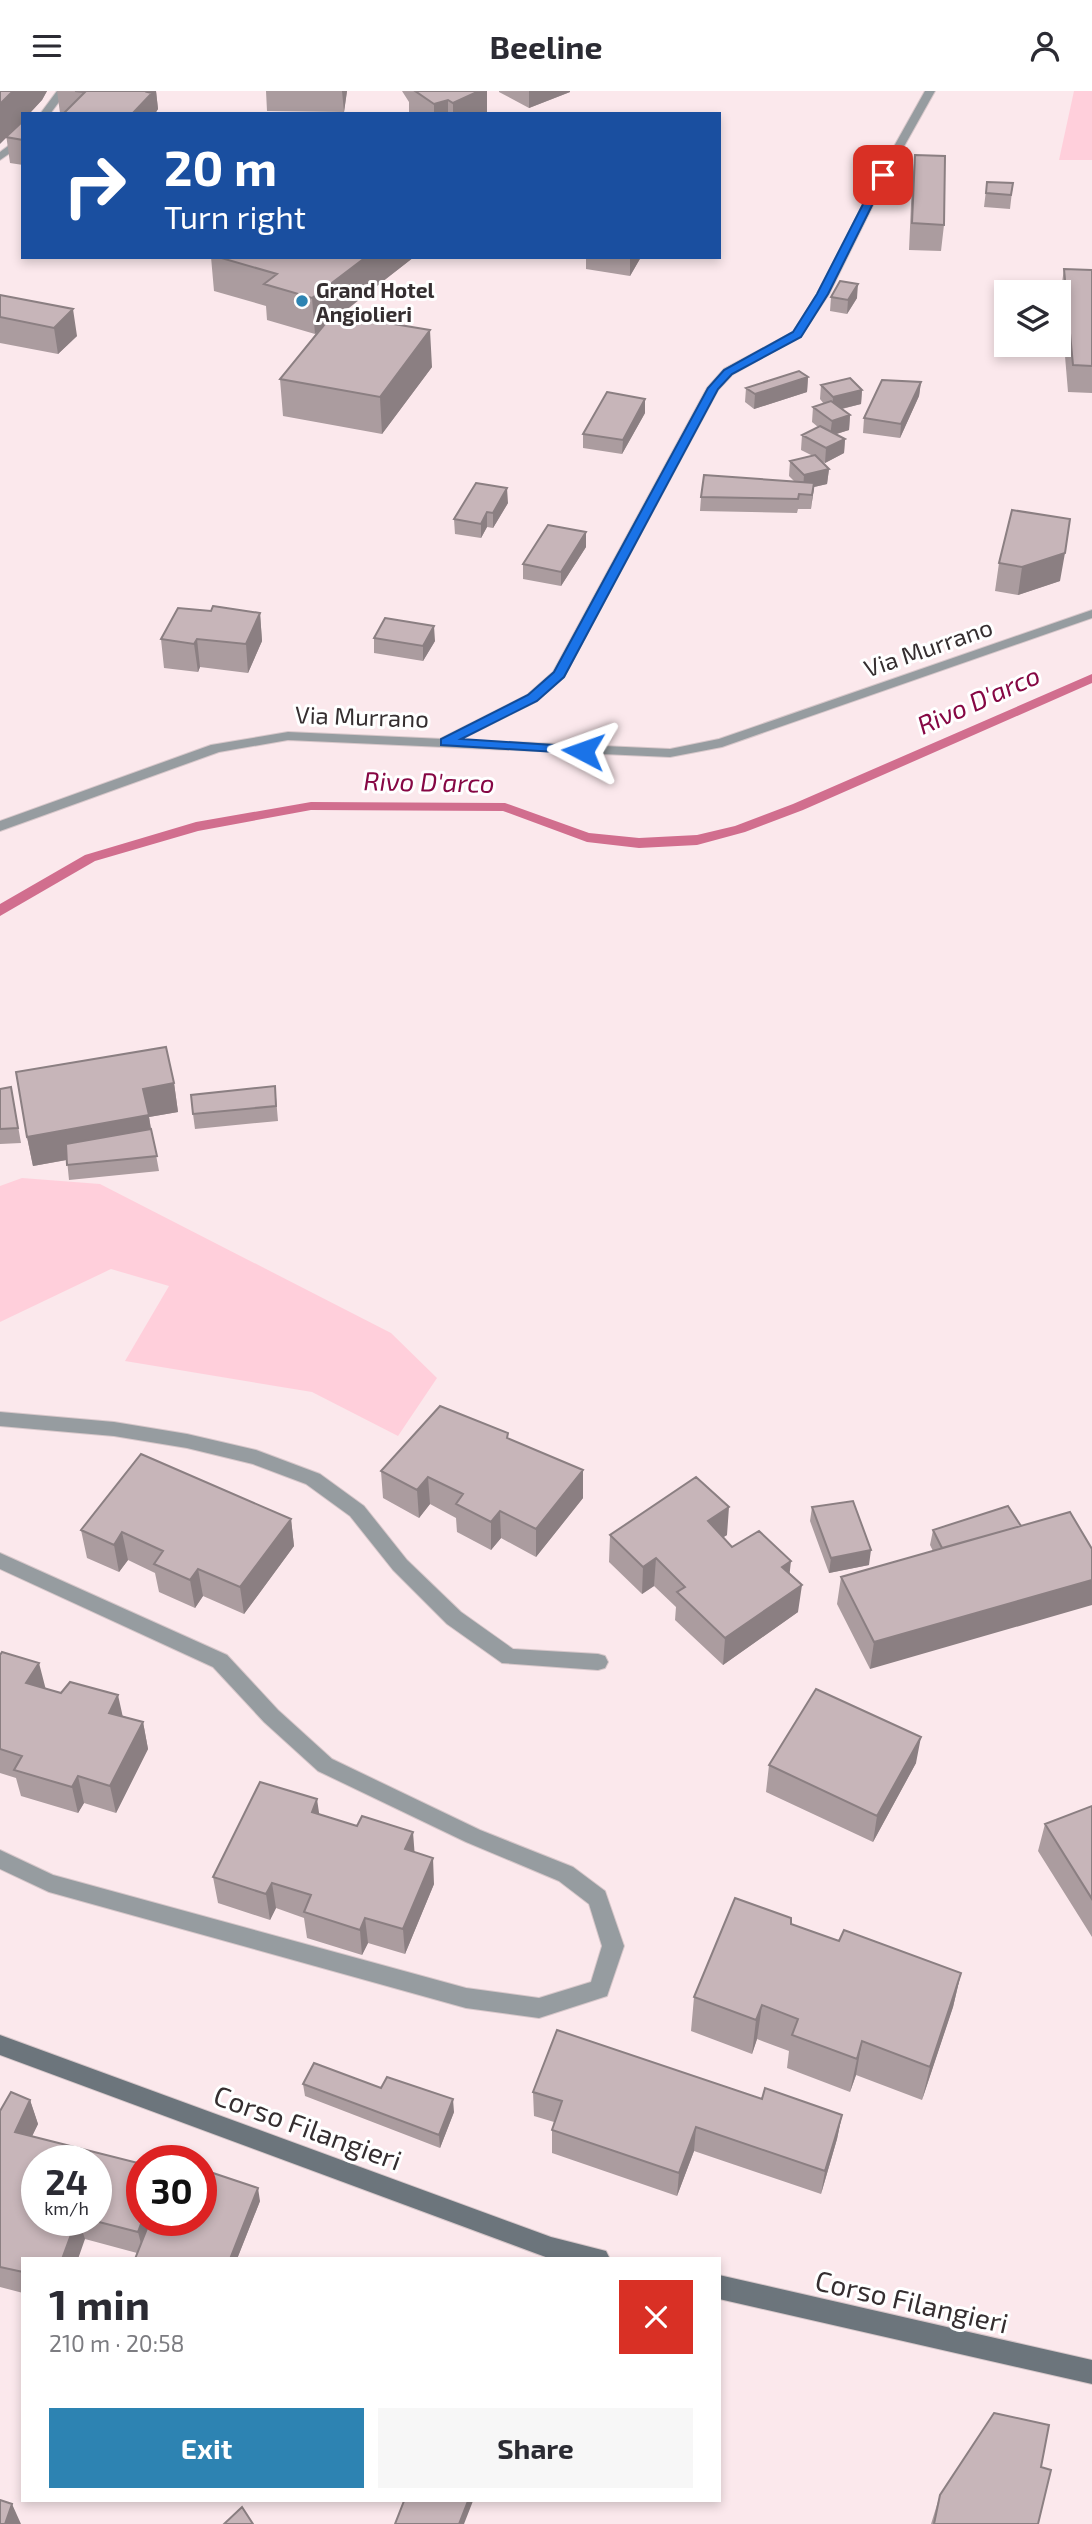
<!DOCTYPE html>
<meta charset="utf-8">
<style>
body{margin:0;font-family:"Exo 2",sans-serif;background:#f7f7f7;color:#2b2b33;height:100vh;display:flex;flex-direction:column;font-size:26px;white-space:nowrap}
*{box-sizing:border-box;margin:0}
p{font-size:23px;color:#7c7c81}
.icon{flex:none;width:38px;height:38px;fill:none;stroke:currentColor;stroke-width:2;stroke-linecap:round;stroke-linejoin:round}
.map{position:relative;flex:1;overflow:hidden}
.panel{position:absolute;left:21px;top:2166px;width:700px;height:245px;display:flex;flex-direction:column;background:#fff;border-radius:0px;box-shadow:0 4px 10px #0003}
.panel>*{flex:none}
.hud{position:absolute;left:21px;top:21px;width:700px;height:147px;border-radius:0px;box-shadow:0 4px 10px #0003;background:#1a4fa0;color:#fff;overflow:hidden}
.tools{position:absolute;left:994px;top:189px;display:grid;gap:14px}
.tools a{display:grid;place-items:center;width:77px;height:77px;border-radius:0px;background:#fff;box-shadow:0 4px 10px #0003;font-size:35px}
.speed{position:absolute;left:21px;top:2054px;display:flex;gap:14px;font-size:35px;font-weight:700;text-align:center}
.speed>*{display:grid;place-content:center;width:91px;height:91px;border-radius:50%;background:#fff;box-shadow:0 4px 10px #0003;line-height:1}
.speed small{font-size:18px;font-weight:400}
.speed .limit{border:10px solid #d22;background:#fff;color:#111}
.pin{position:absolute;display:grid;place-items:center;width:60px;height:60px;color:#fff;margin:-30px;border-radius:14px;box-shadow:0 4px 10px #0006}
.me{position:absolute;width:77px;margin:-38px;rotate:274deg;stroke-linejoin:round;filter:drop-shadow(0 0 5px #0008)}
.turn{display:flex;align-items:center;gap:24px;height:147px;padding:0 28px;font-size:32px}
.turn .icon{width:91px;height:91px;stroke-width:2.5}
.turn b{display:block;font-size:49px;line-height:60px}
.round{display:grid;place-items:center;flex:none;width:74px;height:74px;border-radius:0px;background:#f7f7f7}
.head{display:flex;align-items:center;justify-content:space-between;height:119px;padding:0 28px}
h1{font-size:42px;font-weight:700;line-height:52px}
.action{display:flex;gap:14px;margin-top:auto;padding:14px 28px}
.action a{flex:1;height:80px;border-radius:0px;background:#2d83b2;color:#fff;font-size:28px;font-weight:700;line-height:80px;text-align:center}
.action a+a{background:#f7f7f7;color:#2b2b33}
header{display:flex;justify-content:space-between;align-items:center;height:91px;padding:0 28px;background:#fff;font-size:32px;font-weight:700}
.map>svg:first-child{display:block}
</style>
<header><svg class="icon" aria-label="menu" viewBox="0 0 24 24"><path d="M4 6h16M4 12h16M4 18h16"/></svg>Beeline<svg class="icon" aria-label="person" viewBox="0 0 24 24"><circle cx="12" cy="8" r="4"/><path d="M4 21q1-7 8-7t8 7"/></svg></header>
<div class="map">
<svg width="1092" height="2433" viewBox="0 0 1092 2433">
<rect width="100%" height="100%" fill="#fbe8ec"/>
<path fill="#ffcfdb" d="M1074,0h18v69h-33z
M22,1087l78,6 291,149 46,45 -39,58 -86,-44 -187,-31 44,-75 -58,-17 -111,53v-136z"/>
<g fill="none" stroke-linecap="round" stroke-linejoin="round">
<path fill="#d16e8e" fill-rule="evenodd" d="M1092,583v9l-289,127 -58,22 -48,13 -58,3 -52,-6 -84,-31 -192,-1 -113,21 -103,30 -95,55v-12l85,-49 111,-33 115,-20 194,1 84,30 50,5 58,-3 38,-9 58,-22z"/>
<defs>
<path id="lane" d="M925,0h10l-47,84 -59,119 -28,42 -69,39 -14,15 -154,287 -27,24 -87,44h-10v-6l87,-44 26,-23 154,-284 17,-19 69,-37 24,-38 61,-119z"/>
<path id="street" d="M57,0h10l-17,23h-10z
M23,44v9l-23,16v-8z
M1092,519v8l-370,129 -52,10 -382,-17 -69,12 -219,79v-10l211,-76 77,-13 382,17 49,-10z
M0,1321l114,10 73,12 69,16 64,24 44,32 43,54 54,52 52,37 85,5 7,2 3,6 -3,6 -7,2 -96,-7 -55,-39 -54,-54 -43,-54 -44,-32 -53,-20 -66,-16 -73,-12 -114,-10z
M0,1462l227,102 51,55 54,49 148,71 93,37 32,24 19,55 -17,50 -68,22 -73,-10 -417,-116 -49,-23v-19l53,25 413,113 73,10 52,-16 11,-36 -13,-42 -30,-23 -93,-39 -148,-71 -54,-49 -51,-55 -213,-98z"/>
<path id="secondary" d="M0,1944l551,202 55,14 4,8h-59l-551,-204z
M719,2184l373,85v24l-373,-85z"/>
</defs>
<use href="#lane" stroke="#d7c7ca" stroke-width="2"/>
<use href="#street" stroke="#d7c7ca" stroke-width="2"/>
<use href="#secondary" stroke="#d7c7ca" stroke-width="2"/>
<use href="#lane" fill="#969ca0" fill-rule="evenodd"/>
<use href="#street" fill="#969ca0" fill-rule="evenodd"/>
<use href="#secondary" fill="#6c757c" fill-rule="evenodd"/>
</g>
<path fill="#ab9c9f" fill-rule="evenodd" d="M0,0h47l-5,9 -13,14h-6l-8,14 8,-7v44l-13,-2z
M57,0h99l2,18 -3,4h-95z
M266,0h92h-11l-3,21 -77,-1z
M402,0h85v22l-2,1h-73l-3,-2v-10z
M499,0h71v1l-41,16 -30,-16z
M915,64l29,70 -3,26 -32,-1 3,-69z
M987,91l26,1 -3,26 -26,-2z
M211,166h203l-74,58 92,52 -50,67 -99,-18 -3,-37 38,-48 -3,3 -48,-14 -1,-14 -52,-15z
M586,166h55l-11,19 -44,-7z
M1064,178l28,1v123l-24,-1 -8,-96z
M0,204l77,41 -19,18 -58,-11z
M831,206l26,1 -10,16 -17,-3z
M808,286l-1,15 -53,17 -9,-7 1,-14z
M921,291l-2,14 -19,42 -37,-5 1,-15z
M821,294l41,5 -1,14 -19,5 8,6 -1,15 -13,4 9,5 -1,14 -19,10 -6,-3 10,9 -2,15 -13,3 -3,22h-13l-1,4 -97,-2 1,-14 94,-15 -6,-6 1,-15 23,-5 -12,-6 1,-15 16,-8 -6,-5 1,-15 11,-3 -4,-5z
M645,322l-23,41 -39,-6v-14z
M508,412l-15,25 -6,-1 -6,11 -26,-4 -1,-15z
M1012,419l48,71 -42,14 -23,-4 4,-28z
M586,441v15l-25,39 -38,-7v-15z
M211,520l49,2 2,28 -14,32 -48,-6 -2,5 -34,-4 -3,-29z
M374,547l61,3 -12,20 -49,-8z
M174,992l4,29 -29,5 10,54 -90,9 -2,-20 -34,6 -6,-29z
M275,995l3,35 -83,8 -2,-15z
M0,998l14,14 7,40 -21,1z
M508,1348l75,31v28l-47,59 -35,-19 -10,12 -34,-18 -1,-14 -26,-14 -11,14 -36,-20 -2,-27z
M1008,1415l-138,163 -33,-65 4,-27 92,-26 -3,-6 3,-15z
M812,1416l57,58 -40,8 -19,-52z
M291,1428l3,27 -50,68 -41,-18 -8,12 -36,-16 -4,-19 -27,-13 -9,12 -32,-14 -6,-28z
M610,1444h117l-4,2 9,10 58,26 8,39 -75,53 -48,-45 1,-13 -22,-21 -12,8 -33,-32z
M0,1564l45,33 78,28 20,6 5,27 -32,64 -32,-10 -6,10 -57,-17 -5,-18 -16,-5v1z
M916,1672l-43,79 -107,-50 3,-27z
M1092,1715v131l-54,-86 7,-27z
M319,1723l95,38 20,32 -29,70 -37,-11 -6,12 -55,-17 -3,-20 -28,-10 -6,12 -52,-17 -5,-26z
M791,1833l48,17 122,32 -8,34 -31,93 -66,-25 -6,17 -63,-24 2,-17 -32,-12 -5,15 -61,-23 3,-34z
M303,1993l78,4 73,24 -14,36 -135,-52z
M533,2001l229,7 80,16 -5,24 -16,55 -127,-43 -17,45 -125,-43v-23l2,-8 -20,-6z
M30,2009l8,24 -6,12 110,85 118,-20 -23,58h-102l2,-6 -52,-14 -62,20v34l-23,-6v-176zM37,2070l59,60h-59z
M1041,2376l-3,57h-107l9,-29z"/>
<path fill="#8b7f82" d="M13,0h34l-5,9 -13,14h-6v7l-23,23v-40z
M148,0h8l2,18 -3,5h-23z
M342,0h5l-3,21z
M479,0h8v22l-2,1h-32v-11z
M529,0h41v1l-41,16z
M448,9v14h-14v-10z
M366,166h48l-99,77 -3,-36z
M630,166h11l-11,19z
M858,193l-1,14 -10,16 1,-14z
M73,218l4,27 -19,18 -4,-26z
M430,239l2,37 -50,67 -2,-37z
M808,286l-1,15 -53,17 1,-15z
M921,291l-2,14 -19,42 1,-14z
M862,299l-1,14 -29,7 1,-14z
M645,308v14l-23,41 1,-14z
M850,324l-1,15 -19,6 2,-15z
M845,348l-1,14 -19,10 1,-15z
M829,378l-2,15 -13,3 -3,22 2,-22 -10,3 1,-15z
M507,397l1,15 -15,25v-15z
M487,421v15l-6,11v-14z
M586,441v15l-25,39v-14z
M1065,462l-5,28 -42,14 4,-28z
M260,522l2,28 -14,32 -2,-29z
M434,535l1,15 -12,20v-15z
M197,548l3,28 -2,5 -4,-28z
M174,992l4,29 -29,5 4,27 -120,22 -6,-29 116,-48z
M583,1379v28l-47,59v-28z
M428,1386l2,27 -11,14 -2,-28z
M729,1416l-2,28 -22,14 3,-28z
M500,1420l1,27 -10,12v-28z
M291,1428l3,27 -50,68 -4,-27z
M122,1441l6,28 -9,12 -5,-27z
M871,1459l-2,15 -40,8 2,-15z
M656,1467l-2,28 -12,8 1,-27z
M791,1470l-3,27 -6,-21z
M198,1478l5,27 -8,12 -5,-28z
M1092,1489v25l-222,64 4,-27z
M802,1494l-4,27 -75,53 2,-27z
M39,1572l7,27 -20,-7z
M118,1604l6,27 -15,-9z
M143,1631l5,27 -32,64 -6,-27z
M921,1646l-5,26 -43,79 4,-26z
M78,1685l6,27 -6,10 -6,-26z
M317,1708l4,27 -9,-14z
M413,1741l2,26 -10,-9z
M433,1767l1,26 -29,70 -2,-25z
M272,1792l4,25 -6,12 -4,-26z
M365,1827l3,25 -6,12 -2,-25z
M961,1882l-8,34 -31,93 8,-33z
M762,1914l-5,34 -5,15 4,-34z
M862,1950l-6,34 -6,17 7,-33z
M453,2008l1,13 -14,36 -1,-13z
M30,2009l8,24 -15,31 -8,-23z
M842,2024l-5,24 -16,55 4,-23z
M696,2036l-2,24 -17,45 2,-23z
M258,2097l2,13 -23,58h-7z
M76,2130h3l6,18 -7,20h-16z
M142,2130h16l-14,34 -6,-23z
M468,2410h5l-9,23h-5z
M12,2413l9,20h-16z"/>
<path fill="#c7b5b9" stroke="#8b7f82" stroke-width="2" d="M0,0h13l-13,13z
M75,0h73l-1,1 5,1 -20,21h-69l22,-22z
M415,0h64l-26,12 -5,-3 -14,4z
M442,21l12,2h-14z
M23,30v19l-17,-3z
M915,64l30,1 -1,69 -32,-2z
M987,91l26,1 -2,12 -25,-2z
M218,166h148l-54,41 -48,-14 13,-10z
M1064,178l28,1v96l-19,-1z
M840,190l18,3 -10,16 -17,-3z
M0,204l73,14 -19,19 -54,-11z
M333,223l97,16 -50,67 -100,-18z
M799,280l9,6 -53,17 -9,-6z
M850,287l12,12 -29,7 -12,-12z
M882,289l39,2 -20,42 -37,-6z
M607,301l38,7 -22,41 -40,-6z
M831,310l19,14 -18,6 -19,-14z
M820,335l25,13 -19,9 -24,-13z
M815,364l14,14 -25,6 -14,-14z
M704,384l110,8 -2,12 -13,-1 -1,5 -97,-2z
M476,392l31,5 -14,25 -6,-1 -6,12 -27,-5z
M1012,419l58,9 -5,34 -43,14 -23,-4z
M548,434l38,7 -25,40 -38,-8z
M213,515l47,7 -14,31 -49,-5 -3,5 -33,-5 17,-31 33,3z
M385,527l49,8 -11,20 -49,-8z
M166,956l8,36 -31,6 6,26 -122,22 -11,-65z
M275,995l1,20 -83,8 -2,-19z
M11,996l7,41 -18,1v-40z
M151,1038l6,27 -90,9 -1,-21z
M440,1315l68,27 -1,5 76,32 -47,59 -36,-18 -9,11 -35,-18 7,-10 -35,-17 -11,13 -36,-19z
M141,1363l150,65 -51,68 -42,-18 -8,11 -36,-16 9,-13 -41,-19 -8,13 -33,-15z
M696,1386l33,30 -21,14 24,26 27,-16 32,30 -9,6 20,18 -77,53 -48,-46 8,-5 -29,-29 -13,9 -33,-32z
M853,1410l18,49 -40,8 -19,-51z
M1008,1415l13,20 -79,22 -9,-18z
M1070,1421l22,37v31l-218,62 -33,-65z
M2,1561l37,11 -13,20 35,10 9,-11 48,13 -9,18 34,9 -33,64 -32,-10 -6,11 -58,-17 8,-14 -22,-7v-94z
M816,1598l105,48 -44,79 -108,-51z
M260,1691l57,17 -5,13 45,14 5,-10 51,16 -8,17 28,9 -30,71 -38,-11 -5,12 -56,-18 7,-17 -39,-12 -6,11 -53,-17z
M1092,1715v93l-47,-75z
M735,1807l56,20v6l48,17 5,-11 117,43 -31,94 -68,-26 -5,18 -65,-24 6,-16 -36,-14 -6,15 -62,-23z
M557,1939l205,69 3,-11 77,27 -17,56 -129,-44 -17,46 -127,-43 10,-29 -29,-9z
M314,1972l67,25 6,-11 66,22 -14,36 -136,-51z
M11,2001l19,8 -15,32 127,32v57l-4,11 -43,-11h1v-60h-59v60h39l-14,38h-39v13l-23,-5v-156z
M201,2078l57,19 -28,71h-95l15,-38h51z
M994,2322l55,12 -8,42 10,3 -13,54h-104l6,-29z
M0,2409l12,4 -7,20h-5z
M404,2410h64l-9,23h-64z
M242,2416l11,17h-29z"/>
<path fill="#1a73e8" stroke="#114b97" stroke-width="2" d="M883,81l4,3 -59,119 -27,43 -69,37 -14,15 -154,288 -27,24 -76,38 122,8 5,1v6l-147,-9v-6l87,-44 26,-23 154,-284 16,-18 69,-38 24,-38 61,-119z"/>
<circle fill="#2d83b2" stroke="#fff" stroke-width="2.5" cx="302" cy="210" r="7"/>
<g text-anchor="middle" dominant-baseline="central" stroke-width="6" stroke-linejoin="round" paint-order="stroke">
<g font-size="21" font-weight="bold" fill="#352e30" stroke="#fff" text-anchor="start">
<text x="316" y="198">Grand Hotel<tspan x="316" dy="24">Angiolieri</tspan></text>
</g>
<g font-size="24" fill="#352e30" stroke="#fff">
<text transform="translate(928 556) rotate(-19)">Via Murrano</text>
<text transform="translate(362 625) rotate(2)">Via Murrano</text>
</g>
<g font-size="26" font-style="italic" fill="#860744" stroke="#fff">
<text transform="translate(978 608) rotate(-24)">Rivo D'arco</text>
<text transform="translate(429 690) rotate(1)">Rivo D'arco</text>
</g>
<g font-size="28" fill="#352e30" stroke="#fff">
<text transform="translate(308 2036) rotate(20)">Corso Filangieri</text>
<text transform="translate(912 2210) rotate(13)">Corso Filangieri</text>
</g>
</g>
</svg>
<div class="tools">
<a><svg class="icon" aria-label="layers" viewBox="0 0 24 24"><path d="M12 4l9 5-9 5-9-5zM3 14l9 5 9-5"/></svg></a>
</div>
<div class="speed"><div>24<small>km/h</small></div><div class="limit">30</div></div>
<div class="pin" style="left:883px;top:84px;background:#d93025"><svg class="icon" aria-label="arrive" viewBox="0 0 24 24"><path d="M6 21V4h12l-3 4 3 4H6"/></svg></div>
<svg class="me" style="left:583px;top:660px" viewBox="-20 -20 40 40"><path d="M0-17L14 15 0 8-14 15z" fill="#1a73e8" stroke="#fff" stroke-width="4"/></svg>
<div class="hud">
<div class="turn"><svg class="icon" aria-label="right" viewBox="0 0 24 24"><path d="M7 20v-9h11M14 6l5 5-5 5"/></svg><div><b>20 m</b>Turn right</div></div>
</div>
<section class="panel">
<div class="head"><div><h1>1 min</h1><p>210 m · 20:58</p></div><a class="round" style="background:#d93025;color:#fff"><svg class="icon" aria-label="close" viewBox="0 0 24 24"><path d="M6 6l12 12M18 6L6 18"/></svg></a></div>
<div class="action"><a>Exit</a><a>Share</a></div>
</section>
</div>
